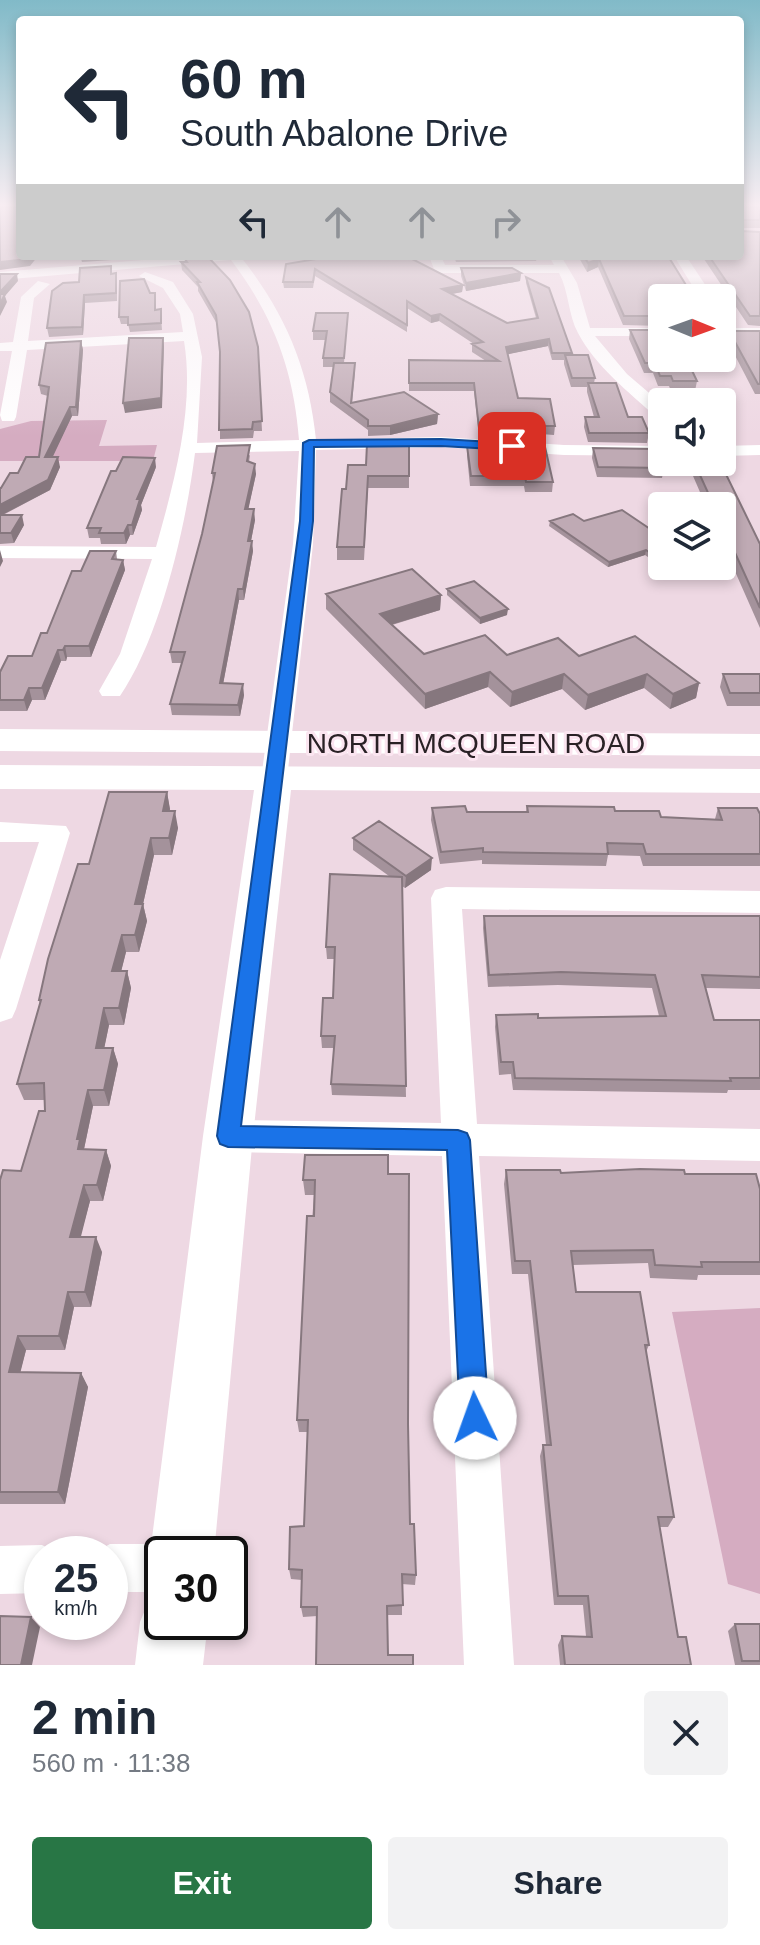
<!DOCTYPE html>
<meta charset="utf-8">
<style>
body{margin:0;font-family:Helvetica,sans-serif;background:#f2f2f3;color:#1f2937;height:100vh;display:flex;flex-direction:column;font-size:30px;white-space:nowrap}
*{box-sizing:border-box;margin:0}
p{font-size:26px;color:#747a83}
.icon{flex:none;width:44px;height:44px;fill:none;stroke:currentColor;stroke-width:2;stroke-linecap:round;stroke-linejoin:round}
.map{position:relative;height:1665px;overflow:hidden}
.side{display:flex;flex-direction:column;background:#fff;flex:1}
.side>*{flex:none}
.hud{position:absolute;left:16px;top:16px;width:728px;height:244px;border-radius:8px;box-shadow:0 4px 12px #0003;background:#fff;color:#1f2937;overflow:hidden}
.needle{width:52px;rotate:91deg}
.controls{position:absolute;left:648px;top:284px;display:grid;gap:16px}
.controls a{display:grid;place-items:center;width:88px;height:88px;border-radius:8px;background:#fff;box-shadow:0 4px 12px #0003;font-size:40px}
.speed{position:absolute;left:24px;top:1536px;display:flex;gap:16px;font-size:40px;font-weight:700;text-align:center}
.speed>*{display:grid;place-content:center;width:104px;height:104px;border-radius:50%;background:#fff;box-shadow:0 4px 12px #0003;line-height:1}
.speed small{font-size:20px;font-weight:400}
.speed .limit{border:4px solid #111;border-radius:12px;background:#fff;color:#111}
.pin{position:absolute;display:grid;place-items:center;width:68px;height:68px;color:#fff;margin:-34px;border-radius:16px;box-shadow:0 4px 12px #0006}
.me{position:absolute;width:88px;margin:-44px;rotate:357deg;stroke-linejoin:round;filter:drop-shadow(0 0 6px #0008)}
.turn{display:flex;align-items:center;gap:28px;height:168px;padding:0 32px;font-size:36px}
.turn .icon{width:104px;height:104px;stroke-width:2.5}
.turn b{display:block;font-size:56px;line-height:68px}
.lanes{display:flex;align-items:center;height:76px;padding:0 32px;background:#0003;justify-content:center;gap:40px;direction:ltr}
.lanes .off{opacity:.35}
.round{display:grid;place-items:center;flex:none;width:84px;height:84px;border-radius:8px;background:#f2f2f3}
.summary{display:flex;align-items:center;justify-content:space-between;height:136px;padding:0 32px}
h1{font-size:48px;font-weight:700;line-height:60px}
.action{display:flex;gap:16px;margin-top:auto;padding:16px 32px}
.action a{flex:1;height:92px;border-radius:8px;background:#287645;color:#fff;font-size:32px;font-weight:700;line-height:92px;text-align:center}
.action a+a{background:#f2f2f3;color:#1f2937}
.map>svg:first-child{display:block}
</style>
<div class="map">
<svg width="760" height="1665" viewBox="0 0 760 1665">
<rect width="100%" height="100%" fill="#eed8e3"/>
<path fill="#d5acc1" d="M107,420l-8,26 58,-1 -4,16h-153v-32l31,-8z
M760,1308v286l-32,-10 -56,-272z"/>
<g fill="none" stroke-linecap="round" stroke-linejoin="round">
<path fill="#fff" fill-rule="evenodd" d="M191,256h49c45,56 69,113 76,184l125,-3 123,8 98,1v10l-98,-1 -123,-8 -125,3 -3,94 -26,235 -4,6 -9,3 -9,-3 -4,-6 32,-235 6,-93 -104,2c-9,72 -34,183 -75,243h-18l-3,-5 21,-37 32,-95 -152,-1v-12l156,1c18,-64 39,-139 28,-206l-157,9 -11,67 -2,4h-12l-2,-6 12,-64h-12v-8l13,-1 8,-45 17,-16 12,3 -16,14 -6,43 155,-9 -3,-18 -17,-26 -24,-12 6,-4 28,10 20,32 9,43 -5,86 102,-3c-5,-69 -26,-125 -68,-180l-231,20v-8z
M429,256h12l4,9h109l-5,-9h12l16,27 13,45h72v8h-67l32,38 35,30v14l-6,-1c-27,-25 -61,-51 -78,-84 -10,-18 -9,-42 -19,-60h-119l-6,-4z
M674,256h12l28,42h-14z
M722,328h38v8h-38z
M760,445v10l-38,1v-10z
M0,822l66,4 4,7 -54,176 -4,9 -12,4v-62l39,-118h-39z
M446,887l314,4v22l-298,-4 15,215 283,5v32l-281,-5 35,509h-50l-22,-509 -214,-4 -13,-5 -5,-11 5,-11 13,-5 213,3 -10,-225 4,-8z
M110,1544h52l18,10h-18v38h-52v-38h-18z
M42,1545l18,9h-18v39l-42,1v-48z"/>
<path fill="#fff" fill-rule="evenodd" d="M0,729l760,5v22l-760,-5z
M0,765l760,4v24l-469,-3 -38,346 -39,418h-52v24l-12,-24 53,-418 51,-346 -254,-1z
M162,1593v29h46l-5,43h-68l5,-43 10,-24z"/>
</g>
<path fill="#a4929b" d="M740,203h20v2l-20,-1z
M740,205l20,2v21h-20z
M760,232v94l-12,-1 -46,-69h38z
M334,256l74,1 55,28 -1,7 -11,2 56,29 29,-5 -10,-35v-6l46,76v2l23,23 -1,5 34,34 21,16 -2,10 -59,-1 -4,-15 1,-10h9l-7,-25v-5h-16l-7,-23v-4h-12l-4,-14 -40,8 10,44 37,28 -1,9 -13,-1 -1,6 -61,-4 -5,-45h-65v-31l77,1 -14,-9v-8h2l-35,-23 -8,2 -24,-15v24l-92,-56 -2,12h-29l-1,-6z
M454,256h84l-2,5 -80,1z
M578,256h90l-6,42v28l-39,-1 -25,-58 -11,5z
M185,259l73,88 4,84h-8l-1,7 -33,1v-86l-3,-29 -19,-33v-4l-16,-17 -1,-8h5z
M461,268l60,5 -1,8 -54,10 -5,-15z
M112,273l5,8v20l-32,2 -2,32 -34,2 -2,-9 32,-46z
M150,293h5l1,17 5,7 1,13 -32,2 -2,-8h-7l-2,-7z
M348,313l-4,50 11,9 -3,31 86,11 -1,10 -47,11 -22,1v-6l-38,-28v-10l3,-25h-10v-9l2,-18h-12v-9z
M630,330l67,51 -2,10h-24l-2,-5h-11l-5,-13h-9l-15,-34z
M729,331h31v63h-5l-28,-54z
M81,341l2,9 -5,66h-6l-20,41 8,10 -10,23 -47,25 21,10 -10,18 -14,1v-56l39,-31 9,-61 -7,-2 -2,-9z
M409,444v44h-41l-4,72h-27v-13l29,-82z
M467,446l86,36 -1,10h-27l-1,-6h-54l-3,-31z
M593,448l71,20 -2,10 -65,-1 -5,-19z
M250,455l-1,7 7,12 -8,35 7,11 -4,21 2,10 -9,49h-5l-16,84 21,11 -4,21 -68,-1 -2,-11 12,-41h-10l-2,-11 32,-118 11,-52 -1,-9z
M691,462h29l40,82v84l-38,-86v-36h-16l-16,-37z
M156,467l-15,38 1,5 -9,25h-3l-4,9h-25l-1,-6h-11l-2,-10z
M550,521h34l78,16v26l-4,1 -13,-9 -37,12 -59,-41z
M116,551l1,8 6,1 2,10 -34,87h-24l-1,4h-5l-16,39h-13l-5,11h-27v-39l32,-16 15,-23 34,-62z
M447,589l60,26 -27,9 -33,-29z
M326,594l115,1 -1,15 -48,15 32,29 155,2 120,27 -3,15 -26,11 -26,-21 -59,22 -23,-21 -52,18 -22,-20 -63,22 -99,-100z
M723,674h37v32h-33l-7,-19z
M167,792l3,19 8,17 -6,27h-18l-11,49 4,17 -8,31h-13l-5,19h6l4,17 -7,37h-15l-5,23h9l5,16 -9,42h-16l-9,43 22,1 5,16 -8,35h-13l-10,36 22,15 -11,55h-17l-9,43h-39l-6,22 61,1 7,14 -23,117h-65v-324l21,-9 24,-60v-11h-21l-7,-16 23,-80 -1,-4 50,-136z
M527,806l88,5 46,6 54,2 3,-11 42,6v52h-117l-3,-10 -32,-1 -2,11 -124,-2v-4l-42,4 -9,-44 1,-12 35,4h59z
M353,838l78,32 -26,18 -3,-2 4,211 -74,-2 -1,-11 3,-36h-12l-1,-12 12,-38 2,-39h-8l-1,-12 63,-71 -36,-26z
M484,916h276v73l-54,-1 8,32h46v70h-32l-1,3 -214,-3 -2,-16 -12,1 -4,-48 1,-12 42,3 121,-2 -7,-28 -94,-3 -70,2 -5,-59z
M506,1170l55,3 124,1 75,15v86h-62l-1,5 -47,-2 -2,-15 -75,2 3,27 73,53 -3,7 28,165 -6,10h-9l19,110 13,28h-131l-2,-20 4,-9h24l-3,-31h-29l-14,-149 3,-11h3l-18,-171h-16l-8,-90z
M388,1174l20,250 2,100 6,51 -1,10 -13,-1v31h-15l-71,50 1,-49 -14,1 -2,-10 1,-27 -11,-1 -2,-10 15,-43 4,-94h-9l-2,-12 17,-225h-9l-2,-15z
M735,1624h25v41h-25l-7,-34z"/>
<path fill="#86777e" d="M31,256h7l-8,10 -30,4v-8z
M80,256h32v4l-30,2z
M599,259l-1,8 -11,5 1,-9z
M521,273l-1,8 -54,10v-8z
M17,274l1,7 -13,15 2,6 -7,14v-24z
M463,285l-1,7 -20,4v-7z
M84,295l1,8 -2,32 -1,-8z
M440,314l-1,7 -8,2v-7z
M163,338l1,8 -2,62 -37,5 -2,-10z
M549,339l-1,7 -43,9 1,-8z
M81,341l2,9 -5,66 -2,-9z
M70,407l2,9 -24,51 -3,-10z
M438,414l-1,10 -47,11v-9z
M58,457l2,10 -10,23 -50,26v-11z
M155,458l1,9 -15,38 1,5 -9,25 -1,-10 5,-26z
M255,464l1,10 -10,46 -1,-11z
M254,509l1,11 -6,31 -1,-10z
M22,515l2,10 -10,18 -3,-10z
M128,525l2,10 -4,9 -2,-11z
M252,541l1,10 -9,49 -1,-11z
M0,550l3,11 -3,6z
M646,550l-1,5 -37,12 1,-5z
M123,560l2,10 -34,87 -2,-11z
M238,589l1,11 -18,95 -1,-12z
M441,595l-1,15 -60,18v-14z
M508,609l-1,6 -27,9v-6z
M65,646l2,11 -1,4 -3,-11z
M58,650l3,11 -16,39 -3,-12z
M490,672l-2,15 -63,22v-15z
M564,674l-2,15 -52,18 2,-15z
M647,674l-3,14 -59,22 3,-15z
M699,683l-3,15 -26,11 3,-15z
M243,684l1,11 -4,21 -2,-11z
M29,688l3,12 -5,11 -3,-11z
M167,792l3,17 -4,19 -3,-17z
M175,811l3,17 -6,27 -3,-17z
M151,838l3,17 -13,58 2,-9 4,17 -8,31 -4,-17v-31z
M432,858l-1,12 -26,18 1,-12z
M122,935l4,17 -9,36 -5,-17z
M127,971l4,17 -7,37 -5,-17z
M104,1008l5,17 -8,39 -5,-16z
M113,1048l5,16 -9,42 -5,-16z
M88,1090l5,16 -9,43h-6l-1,-10z
M106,1150l5,16 -8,35 -6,-16z
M84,1185l6,16 -13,51 -7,-15z
M96,1237l6,15 -11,55 -6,-15z
M68,1292l6,15 -9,43 -6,-14z
M18,1336l8,14 -9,36 -8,-14z
M81,1373l7,14 -23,117 -7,-12z
M31,1617l9,10 -8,38h-11z"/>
<path fill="#bfaab4" stroke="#86777e" stroke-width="2" d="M0,203h20v53h11l-3,3 -28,3z
M740,205l20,2v13h-18l-2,8z
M740,231l20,1v84h-10l-41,-60h31z
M334,256h74v1l55,28 -21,4 65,34 31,-5 -12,-41 23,11 23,65h-20l-3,-14 -43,8 12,51 32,1 5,27h-15l1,6 -62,-4 -5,-45h-65v-23l90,1 -27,-17 11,-2 -43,-28 -9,2 -24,-15v24l-92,-56 -2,13h-30l3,-18z
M584,256h84l26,42h-32v18h-38l-25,-57 -11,4z
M208,257l22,23 19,32 9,35 4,74 -9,1 -1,7 -33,1 1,-78 -4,-37 -19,-33h3l-19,-20h6l-2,-3z
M111,266v8l5,-1v20l-32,2 -2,32 -35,1 5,-37 11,-8 16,-1 1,-14z
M461,268h51l9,5 -55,10z
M0,274h17l-17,18z
M144,279l6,14h5v17l6,-1v14l-33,2v-8h-9l1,-36z
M0,294h5l-5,10z
M316,313h32l-4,45h-21l4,-27h-14z
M630,330h32v28h24l11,23h-24l-2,-5h-11l-5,-13h-10z
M729,331h31v53h-2z
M129,338h34l-2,60 -38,5z
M81,341l-5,66h-6l-25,50h13l-10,23 -48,25v-17h1l9,-15h8l8,-16h13l10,-70 -10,-2 7,-42z
M565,355h23l7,23h-23z
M334,363h21l-4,40 53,-11 34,22 -48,12h-22v-6l-38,-28z
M588,383h28l12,34h14l7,16h-60l-4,-16h14z
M481,443l64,4 8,35h-27l-1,-6h-54l-4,-30h15z
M367,444h42v32h-41l-4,71h-27l5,-58h4l2,-24h18z
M250,445l-3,16 8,3 -10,45h9l-6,32h4l-9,48h-5l-18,94 23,1 -5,21 -68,-1 15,-52h-15l32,-118 13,-61h-3l5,-27z
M593,448l63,1 8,19 -66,-1z
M123,457l32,1 -18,41h3l-8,26h-4l-4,8h-25l2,-5h-14l24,-57h5z
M694,462h26l40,82v64l-38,-84v-18h-8z
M622,510l40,27v21l-3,1 -13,-9 -37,12 -59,-41 23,-7 11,7z
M0,515h22l-11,18h-11z
M90,551h26l-4,8 11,1 -34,86h-24l-2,4h-5l-16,38h-13l-5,12h-24v-28l8,-16h24l9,-23h6l25,-62h9z
M412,569l29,26 -61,19 44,40 61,-19 22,20 51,-17 21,18 56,-20 64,47 -26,11 -26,-20 -59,21 -24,-21 -52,18 -22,-20 -65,22 -99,-100z
M474,581l34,28 -28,9 -33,-29z
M723,674h37v19h-30z
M109,792h58l-4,19h12l-6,27h-18l-16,66h8l-8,31h-13l-10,36h15l-8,37h-15l-8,40h17l-9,42h-16l-11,49h3l-2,10 28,1 -9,35h-13l-14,52h26l-11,55h-17l-9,44h-41l-9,36 72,1 -23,119h-58v-312l3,-10 18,1 18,-60h6l-1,-28 -27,1 24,-84h-2l9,-41 30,-95h11z
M465,806l2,6h61l-1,-6 87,1 1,4h44l2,6 61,3 -4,-12h39l3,6v40h-114l-3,-10 -36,-1 1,11 -125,-2v-4l-42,4 -9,-44z
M379,821l53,37 -26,18 -53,-38z
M330,874l72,3 4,209 -75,-2 4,-48h-14l2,-38h10l2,-51h-9z
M484,916h276v61l-58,-2 12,45h46v58h-30l1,3 -216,-3 -2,-16h-12l-5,-47 42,-1v4l128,-2 -11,-41 -94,-3 -72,3z
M305,1155h83v19h21l-1,250 2,100h4l2,51 -14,-1 1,31 -16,1 1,49h25v10h-97l1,-58h-16l1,-37 -13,-1 1,-42 14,-1 4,-106h-11l10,-204h7l1,-36h-12z
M640,1169l44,1 1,4h71l4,15v73h-59l1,5 -47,-2 -2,-15 -82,1 5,41h64l9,53h-4l29,172h-16l20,120h8l5,28h-126l-3,-29 30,1 -4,-41h-30l-15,-151h8l-21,-184h-15l-9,-91h54l1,3z
M0,1616l31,1 -10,48h-21z
M735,1624h25v37h-18z"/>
<linearGradient id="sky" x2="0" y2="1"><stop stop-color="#81bac8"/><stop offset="0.47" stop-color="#f7edf2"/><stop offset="1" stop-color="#f7edf2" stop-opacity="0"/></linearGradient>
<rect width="760" height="436" fill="url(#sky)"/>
<path fill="#1a73e8" stroke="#114b97" stroke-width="2" d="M441,439l71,4 6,3 -6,4 -71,-4 -127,1 -1,74 -72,605 217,4 9,3 3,7 19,278 -4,10 -10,4 -11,-4 -4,-10 -13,-268 -219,-3 -8,-3 -3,-8 83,-615 3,-78 6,-3z"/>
<g text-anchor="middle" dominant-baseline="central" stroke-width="6" stroke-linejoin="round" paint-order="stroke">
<g font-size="28" fill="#292125" stroke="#fbe5f0">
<text x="476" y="743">NORTH MCQUEEN ROAD</text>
</g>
</g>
</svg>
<div class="controls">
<a><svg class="needle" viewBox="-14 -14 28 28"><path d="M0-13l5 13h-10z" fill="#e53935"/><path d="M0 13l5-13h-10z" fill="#747a83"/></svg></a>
<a><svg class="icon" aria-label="sound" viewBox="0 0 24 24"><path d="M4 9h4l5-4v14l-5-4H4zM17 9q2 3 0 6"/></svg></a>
<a><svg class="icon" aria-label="layers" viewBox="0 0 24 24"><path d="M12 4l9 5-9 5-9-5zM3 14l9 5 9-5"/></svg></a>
</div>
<div class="speed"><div>25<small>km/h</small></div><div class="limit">30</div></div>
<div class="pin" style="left:512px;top:446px;background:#d93025"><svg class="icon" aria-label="arrive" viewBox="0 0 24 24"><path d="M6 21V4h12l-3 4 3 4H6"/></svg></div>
<svg class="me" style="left:475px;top:1418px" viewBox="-20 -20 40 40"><circle r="19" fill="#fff"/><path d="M0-13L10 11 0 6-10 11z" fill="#1a73e8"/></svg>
<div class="hud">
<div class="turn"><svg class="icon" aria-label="left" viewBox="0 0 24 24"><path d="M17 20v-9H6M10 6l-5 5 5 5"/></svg><div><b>60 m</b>South Abalone Drive</div></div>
<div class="lanes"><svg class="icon" aria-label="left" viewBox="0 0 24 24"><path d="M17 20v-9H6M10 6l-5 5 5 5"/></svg><svg class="icon off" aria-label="ahead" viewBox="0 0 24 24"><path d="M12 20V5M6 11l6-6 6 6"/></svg><svg class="icon off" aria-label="ahead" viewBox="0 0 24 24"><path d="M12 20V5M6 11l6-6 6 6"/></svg><svg class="icon off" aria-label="right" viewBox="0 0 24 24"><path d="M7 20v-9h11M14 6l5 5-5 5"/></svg></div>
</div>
</div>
<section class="side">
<div class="summary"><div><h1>2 min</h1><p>560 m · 11:38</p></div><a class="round"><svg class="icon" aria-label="close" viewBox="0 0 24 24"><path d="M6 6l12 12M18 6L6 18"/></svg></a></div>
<div class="action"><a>Exit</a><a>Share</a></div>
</section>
